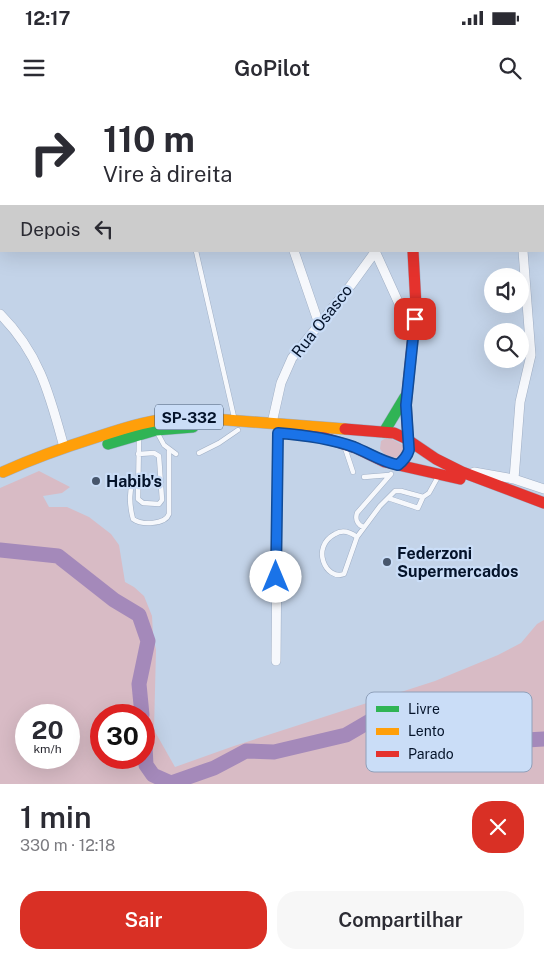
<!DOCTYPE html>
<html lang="pt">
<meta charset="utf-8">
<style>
body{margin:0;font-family:"Public Sans",sans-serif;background:#f7f7f7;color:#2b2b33;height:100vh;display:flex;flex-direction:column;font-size:19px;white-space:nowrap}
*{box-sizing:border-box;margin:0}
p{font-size:16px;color:#7c7c81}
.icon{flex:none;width:28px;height:28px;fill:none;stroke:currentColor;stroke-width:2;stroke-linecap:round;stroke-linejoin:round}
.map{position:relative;height:684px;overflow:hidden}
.drawer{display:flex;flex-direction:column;background:#fff;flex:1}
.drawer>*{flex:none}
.top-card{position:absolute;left:0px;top:0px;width:545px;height:152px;box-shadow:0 5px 20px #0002;background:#fff;color:#2b2b33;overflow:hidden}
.tools{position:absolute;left:484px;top:168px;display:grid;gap:10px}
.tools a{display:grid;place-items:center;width:45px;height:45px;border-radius:50%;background:#fff;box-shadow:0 5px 20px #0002;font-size:25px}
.speed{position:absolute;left:15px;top:604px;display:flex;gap:10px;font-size:25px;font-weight:700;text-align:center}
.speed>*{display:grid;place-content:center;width:65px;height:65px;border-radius:50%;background:#fff;box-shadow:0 5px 20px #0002;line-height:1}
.speed small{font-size:12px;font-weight:400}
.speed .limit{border:8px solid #d22;background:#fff;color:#111}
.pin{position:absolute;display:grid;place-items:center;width:42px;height:42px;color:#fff;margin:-21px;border-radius:10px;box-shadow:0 2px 8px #0006}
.me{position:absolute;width:55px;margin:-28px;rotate:0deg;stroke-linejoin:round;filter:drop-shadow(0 0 4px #0008)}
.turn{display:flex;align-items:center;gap:18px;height:105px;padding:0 20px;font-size:22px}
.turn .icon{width:65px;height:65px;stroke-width:2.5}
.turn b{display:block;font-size:35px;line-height:42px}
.then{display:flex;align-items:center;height:48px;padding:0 20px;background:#0003;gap:10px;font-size:19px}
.round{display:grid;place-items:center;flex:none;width:52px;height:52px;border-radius:20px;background:#f7f7f7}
.headline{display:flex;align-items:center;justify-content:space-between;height:85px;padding:0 20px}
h1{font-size:30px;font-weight:600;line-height:38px}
.button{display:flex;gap:10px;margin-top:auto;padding:10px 20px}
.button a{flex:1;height:58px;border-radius:20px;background:#d93025;color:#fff;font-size:20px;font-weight:600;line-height:58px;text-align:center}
.button a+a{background:#f7f7f7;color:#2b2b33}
.status{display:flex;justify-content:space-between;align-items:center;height:35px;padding:0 25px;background:#fff;direction:ltr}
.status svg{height:14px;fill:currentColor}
header{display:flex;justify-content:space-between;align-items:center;height:65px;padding:0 20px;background:#fff;font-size:22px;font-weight:600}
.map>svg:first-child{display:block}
</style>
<div class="status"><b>12:17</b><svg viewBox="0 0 49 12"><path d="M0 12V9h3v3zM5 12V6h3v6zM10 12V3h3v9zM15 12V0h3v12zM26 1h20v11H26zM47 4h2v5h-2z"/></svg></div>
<header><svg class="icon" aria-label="menu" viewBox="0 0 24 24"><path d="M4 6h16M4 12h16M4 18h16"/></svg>GoPilot<svg class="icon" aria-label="search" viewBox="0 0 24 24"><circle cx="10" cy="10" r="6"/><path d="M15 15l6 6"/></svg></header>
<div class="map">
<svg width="544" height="684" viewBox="0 0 544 684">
<rect width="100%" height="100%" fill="#c3d3e8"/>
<path fill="#d8bbc5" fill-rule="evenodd" d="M0,0h88l1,1h-88v47z
M388,337l15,8 1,6 -3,5 -6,2 -9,-2 -6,-7 1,-8z
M39,371l31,16 -8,6 -19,3 6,11h18l22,10 22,17 8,11 6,37 9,5 10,9 8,20 1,19 3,15 -2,80 21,37 59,-21 201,-65 63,-26 23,-12 16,-19 7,-4v164h-544v-296zM26,615h43v43h-43zM101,615h43v43h-43z"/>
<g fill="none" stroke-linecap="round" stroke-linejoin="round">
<path stroke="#a489ba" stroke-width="15" d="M0,450l58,6 56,44 25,15 9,26 -9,43 3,31
M144,628l2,37 7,10 18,8 43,-15 32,-17 28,1 72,-17 24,-14 29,-7 55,1 19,11 53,14 18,-1"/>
<defs>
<path id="lane" d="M196,151l38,166
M158,334l6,11 12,9
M345,348l8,24
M199,353l20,-10 19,-13
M138,354l16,-1 5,3 3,44 -3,4 -16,-1 -5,-4 1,-60
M364,377l25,-2
M137,379c-10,6 -7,29 -4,40 8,6 32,6 36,-5v-63
M388,398l30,10 5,-11 6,-4 10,-18
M363,427c-6,-3 -8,-7 -6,-14l34,-39
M357,437c-7,-5 -14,-8 -22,-3 -25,13 -9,47 9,40l13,-37 23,-31 15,-15h6l22,6"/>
<path id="street" d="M236,0v1
M315,0v1
M361,0v1
M496,0v1
M460,1l2,-1
M294,151l25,73
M375,151l25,55 14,26
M0,214c40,40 50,82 64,133
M272,323l9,-40 11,-25 59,-73 24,-33
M474,372l40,7 30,10
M514,379l6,-77 11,-47 -8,-104
M276,561l2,-228"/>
<path id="fast" d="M384,332l21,-35
M108,344l48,-14 37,-3"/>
<path id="slow" d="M3,372c31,-14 62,-25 94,-35 30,-10 59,-19 91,-20l157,12"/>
<path id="jam" d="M392,0l1,1
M345,329l49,4 11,5 31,21 26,13 82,31
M300,335l25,3 31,10 29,14 75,17
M408,339l-2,-34 10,-99 -3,-55"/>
</defs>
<use href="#lane" stroke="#a0afc5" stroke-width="5.5"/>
<use href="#street" stroke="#a0afc5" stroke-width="10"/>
<use href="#fast" stroke="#a0afc5" stroke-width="12"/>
<use href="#slow" stroke="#a0afc5" stroke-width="12"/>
<use href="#jam" stroke="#a0afc5" stroke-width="12"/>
<use href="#lane" stroke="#f6f8fc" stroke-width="4.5"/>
<use href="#street" stroke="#f6f8fc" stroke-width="9"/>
<use href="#fast" stroke="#30b455" stroke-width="11"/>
<use href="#slow" stroke="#ff9f0a" stroke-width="11"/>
<use href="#jam" stroke="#e5322d" stroke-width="11"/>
</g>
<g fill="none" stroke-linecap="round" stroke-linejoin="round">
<defs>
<path id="route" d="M276,477l2,-144c27,2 51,5 76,14 15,6 28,15 44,18 5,-4 9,-8 11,-15l-3,-45 9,-86"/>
</defs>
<use href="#route" stroke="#114b97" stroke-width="12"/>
<use href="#route" stroke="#1a73e8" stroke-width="9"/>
</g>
<g fill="#47566c" stroke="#caddf7" stroke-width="2">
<circle cx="96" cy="381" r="5"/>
<circle cx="387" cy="462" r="5"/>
</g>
<g text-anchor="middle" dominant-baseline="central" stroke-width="4.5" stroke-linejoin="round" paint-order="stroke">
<rect fill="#caddf7" stroke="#3f5068" stroke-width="1" x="155" y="304.5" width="68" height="25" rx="4"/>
<g font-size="15" font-weight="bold" fill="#04132a">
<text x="189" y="317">SP-332</text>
</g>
<g font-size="16" fill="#04132a" stroke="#caddf7">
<text transform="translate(322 221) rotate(-52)">Rua Osasco</text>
</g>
<g font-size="16" font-weight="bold" fill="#04132a" stroke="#caddf7" text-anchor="start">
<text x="106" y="381">Habib's</text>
<text x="397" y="453">Federzoni<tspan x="397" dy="18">Supermercados</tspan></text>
</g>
</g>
<rect x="366" y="592" width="166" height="80" rx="8" fill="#caddf7" stroke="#8fa0ba" stroke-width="1"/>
<rect x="376" y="606" width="23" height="6" fill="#30b455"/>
<rect x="376" y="628" width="23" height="7" fill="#ff9f0a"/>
<rect x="376" y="651" width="23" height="6" fill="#e5322d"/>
<g font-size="14" fill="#04132a">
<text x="408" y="614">Livre</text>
<text x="408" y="636">Lento</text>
<text x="408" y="659">Parado</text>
</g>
</svg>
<div class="tools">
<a><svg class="icon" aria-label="sound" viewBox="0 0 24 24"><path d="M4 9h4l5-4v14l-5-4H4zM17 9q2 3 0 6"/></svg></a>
<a><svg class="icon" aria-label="search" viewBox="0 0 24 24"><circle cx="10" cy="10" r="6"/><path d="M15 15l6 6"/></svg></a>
</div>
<div class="speed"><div>20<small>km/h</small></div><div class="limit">30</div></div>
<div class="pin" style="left:415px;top:219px;background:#d93025"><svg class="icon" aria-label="arrive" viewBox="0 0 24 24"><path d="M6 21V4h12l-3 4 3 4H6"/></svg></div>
<svg class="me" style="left:276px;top:477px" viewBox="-20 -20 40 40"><circle r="19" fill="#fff"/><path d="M0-13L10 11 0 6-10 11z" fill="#1a73e8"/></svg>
<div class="top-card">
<div class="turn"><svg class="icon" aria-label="right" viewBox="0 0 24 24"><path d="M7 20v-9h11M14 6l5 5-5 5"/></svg><div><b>110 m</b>Vire à direita</div></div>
<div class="then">Depois<svg class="icon" aria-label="left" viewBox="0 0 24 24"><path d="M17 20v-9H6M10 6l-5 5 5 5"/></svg></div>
</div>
</div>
<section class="drawer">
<div class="headline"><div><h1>1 min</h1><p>330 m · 12:18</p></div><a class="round" style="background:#d93025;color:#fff"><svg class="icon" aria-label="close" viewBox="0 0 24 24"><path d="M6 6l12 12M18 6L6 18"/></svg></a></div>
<div class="button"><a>Sair</a><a>Compartilhar</a></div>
</section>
